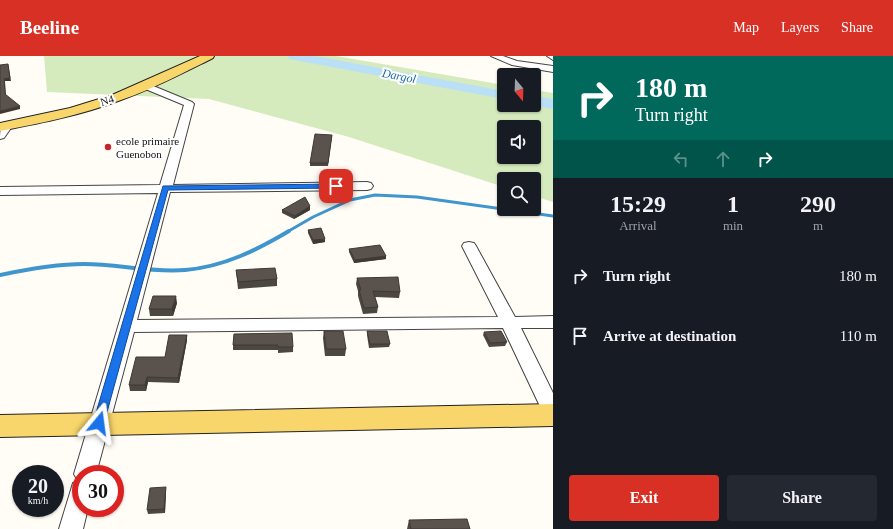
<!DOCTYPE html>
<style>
body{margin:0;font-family:Georgia,serif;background:#242831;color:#f1f3f6;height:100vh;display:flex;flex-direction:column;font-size:15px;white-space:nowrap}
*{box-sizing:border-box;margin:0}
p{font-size:13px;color:#9ea1a6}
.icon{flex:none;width:22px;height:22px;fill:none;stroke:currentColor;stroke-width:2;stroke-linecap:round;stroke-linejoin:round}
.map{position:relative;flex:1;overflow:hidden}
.sheet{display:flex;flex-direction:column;background:#171b24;width:340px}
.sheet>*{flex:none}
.hud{background:#00695c;color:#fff;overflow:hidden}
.needle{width:26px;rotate:161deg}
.fabs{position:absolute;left:497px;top:12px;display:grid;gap:8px}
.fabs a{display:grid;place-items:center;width:44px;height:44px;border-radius:4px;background:#171b24;box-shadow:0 1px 3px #0004;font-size:20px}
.speed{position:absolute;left:12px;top:409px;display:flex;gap:8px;font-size:20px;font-weight:700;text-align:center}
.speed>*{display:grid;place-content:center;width:52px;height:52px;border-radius:50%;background:#171b24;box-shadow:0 1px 3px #0004;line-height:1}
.speed small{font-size:10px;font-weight:400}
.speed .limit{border:6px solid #d22;background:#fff;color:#111}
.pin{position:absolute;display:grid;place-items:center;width:34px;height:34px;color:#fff;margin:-17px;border-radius:8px;box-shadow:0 2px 6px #0006}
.me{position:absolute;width:44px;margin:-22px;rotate:16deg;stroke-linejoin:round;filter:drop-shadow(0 0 3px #0008)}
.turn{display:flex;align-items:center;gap:14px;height:84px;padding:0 16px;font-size:18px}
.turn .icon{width:52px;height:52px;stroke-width:2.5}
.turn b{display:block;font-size:28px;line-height:34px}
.lanes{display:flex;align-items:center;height:38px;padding:0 16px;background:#0003;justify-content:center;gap:20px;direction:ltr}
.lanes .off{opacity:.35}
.eta{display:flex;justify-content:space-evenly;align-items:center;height:68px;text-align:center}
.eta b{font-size:24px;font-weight:600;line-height:28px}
.cta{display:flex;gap:8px;margin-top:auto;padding:8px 16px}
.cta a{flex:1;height:46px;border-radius:4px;background:#d93025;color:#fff;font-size:16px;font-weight:600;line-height:46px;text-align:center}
.cta a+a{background:#242831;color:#f1f3f6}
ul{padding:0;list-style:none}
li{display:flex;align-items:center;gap:12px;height:60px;padding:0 16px}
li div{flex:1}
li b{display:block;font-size:15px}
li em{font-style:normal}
header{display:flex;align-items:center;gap:24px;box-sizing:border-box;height:56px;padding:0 20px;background:#d93025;color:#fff}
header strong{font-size:19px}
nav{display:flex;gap:22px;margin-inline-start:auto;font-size:14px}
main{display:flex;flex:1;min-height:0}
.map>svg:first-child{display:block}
</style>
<header>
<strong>Beeline</strong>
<nav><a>Map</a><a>Layers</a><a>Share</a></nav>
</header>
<main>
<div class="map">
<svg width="553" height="473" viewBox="0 0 553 473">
<rect width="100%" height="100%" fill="#fffdf5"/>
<path fill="#d5ebbd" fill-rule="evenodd" d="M44,0h292l168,29v20h30v-15l19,3v109l-19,-6v-17h-30v8l-155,-50 -140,-38 -162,-7zM504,71h30v30h-30z"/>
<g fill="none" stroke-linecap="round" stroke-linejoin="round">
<path stroke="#3f96cf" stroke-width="3" d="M287,176l26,-15 37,-17 25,-5 42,2 136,19"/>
<path stroke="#3f96cf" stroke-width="4" d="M0,219c28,-6 56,-11 84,-11 34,0 67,9 101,6 38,-3 72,-20 104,-39"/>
<path fill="#b9e0f7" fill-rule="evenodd" d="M288,0h27l189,35v8l-210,-39 -5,-1z
M534,40l19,3v10l-21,-4h2z"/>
<defs>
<path id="minor" d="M491,0h12l14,5 36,5v6l-41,-7z
M547,0h6v4z
M146,27l46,19 2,2 -21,81 194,-3 4,1 2,3 -2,3 -4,1 -197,2 -33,128 361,-3 -36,-71 2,-3 5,-1 5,1 2,3 39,71 38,-1v12h-32l32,65v28l-7,-2 -43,-91 -369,4 -38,142h-15v34h7l-5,21h-24l14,-46 5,-2 -4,-7 84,-281 -158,2v-8l160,-2 24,-80 -41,-17 -2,-2 2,-2z
M8,66l5,3 -9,13 -4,1c0,-7 0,-15 8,-17z"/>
<path id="major" d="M200,0h14l-1,2c-30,15 -60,31 -92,42 -39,15 -80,23 -121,31v-8l70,-15 42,-13z
M553,348v22l-553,11v-22z"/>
</defs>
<use href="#minor" stroke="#444" stroke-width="2"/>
<use href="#major" stroke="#222" stroke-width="2"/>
<use href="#minor" fill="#fff" fill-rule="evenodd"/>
<use href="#major" fill="#f9d66b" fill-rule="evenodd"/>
</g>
<path fill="#4d4742" d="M332,79l-4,31h-18v-3z
M310,150v4l-16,9 -12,-6v-3z
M308,174l17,12 -12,2 -5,-11z
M349,193l37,7v3l-32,4 -5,-11z
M236,214l41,9v7l-39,3z
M357,222l43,14 -1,6 -24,-1 3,10 -1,6 -14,1 -5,-18v-5l-2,-7z
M177,247l-4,13h-23l-1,-7z
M324,275l22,18 -1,7h-20l-2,-18z
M367,275l23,13 -1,3 -20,1 -2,-13z
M484,276l23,10 -2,4 -16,1 -6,-12z
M234,278l59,13v5l-15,1v-3h-45v-5z
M187,279v5l-8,43 -31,-1 -2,9h-16l-1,-6 36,-28z
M166,434l-1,23 -17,1 -1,-4z
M409,464l61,9h-63z"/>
<path fill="#3f3936" d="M8,8l3,17h-6l1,15 -1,-2 -1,-15z
M20,50v3l-20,5v-3z
M310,150v4l-16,9 1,-3z
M325,183v3l-12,2v-4z
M386,200v3l-32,4 1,-3z
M176,240l1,7 -4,13 -1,-7z
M187,279v5l-8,43 -1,-5z
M147,321l1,5 -2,9 -1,-6z
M166,431v3l-1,23 -1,-4z"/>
<path fill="#5a524d" stroke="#3f3936" d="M8,8l2,14 -6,1 1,15 15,12 -20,5v-46z
M315,78l17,1 -4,28h-18z
M305,141l5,9 -15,10 -13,-6z
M321,172l4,11 -12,1 -5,-10z
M380,189l6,11 -31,4 -6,-11z
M275,212l2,11 -39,3 -2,-12z
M398,221l2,15 -27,-1 5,16 -14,1 -5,-18h2l-4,-12z
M153,240h23l-4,13h-23z
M324,275h19l3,18h-20z
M367,275h20l3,13h-20z
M501,275l6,11 -17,1 -6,-11z
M292,277l1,14h-15v-2h-45l1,-11z
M169,279h18l-9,43 -31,-1 -2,8h-16l7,-28h29z
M166,431l-2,22 -17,1 3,-22z
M467,463l3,10h-59l-2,-9z"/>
<path fill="#1a73e8" stroke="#114b97" d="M336,128l3,2 -1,2 -170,2 -64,233 -1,3 -4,1 -4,-1 -2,-3 70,-237z"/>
<circle fill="#c4262e" stroke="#fff" stroke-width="1.5" cx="108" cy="91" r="4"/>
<g text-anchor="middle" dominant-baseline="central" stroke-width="4" stroke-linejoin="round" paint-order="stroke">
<g font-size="11" fill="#111" stroke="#fff">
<text transform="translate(107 44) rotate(-18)">N4</text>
</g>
<g font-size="11" fill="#111" stroke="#fff" text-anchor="start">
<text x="116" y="85">ecole primaire<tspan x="116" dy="13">Guenobon</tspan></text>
</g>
<g font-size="12" font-style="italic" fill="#1768a6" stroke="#fff">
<text transform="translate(399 20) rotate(11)">Dargol</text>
</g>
</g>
</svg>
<div class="fabs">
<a><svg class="needle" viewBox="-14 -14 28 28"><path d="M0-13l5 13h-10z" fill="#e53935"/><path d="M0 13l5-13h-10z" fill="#9ea1a6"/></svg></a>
<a><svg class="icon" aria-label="sound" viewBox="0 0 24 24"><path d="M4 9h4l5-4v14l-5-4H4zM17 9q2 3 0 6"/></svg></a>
<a><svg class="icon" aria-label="search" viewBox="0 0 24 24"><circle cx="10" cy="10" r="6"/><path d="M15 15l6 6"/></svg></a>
</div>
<div class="speed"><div>20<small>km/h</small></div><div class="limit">30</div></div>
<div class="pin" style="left:336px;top:130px;background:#d93025"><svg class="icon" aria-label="arrive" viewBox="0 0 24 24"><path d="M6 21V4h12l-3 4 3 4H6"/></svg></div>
<svg class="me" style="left:99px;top:367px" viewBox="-20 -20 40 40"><path d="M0-17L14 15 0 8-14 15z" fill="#1a73e8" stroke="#fff" stroke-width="4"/></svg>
</div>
<section class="sheet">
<div class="hud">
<div class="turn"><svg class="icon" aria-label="right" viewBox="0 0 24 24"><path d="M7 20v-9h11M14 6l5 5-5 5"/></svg><div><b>180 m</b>Turn right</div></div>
<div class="lanes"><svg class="icon off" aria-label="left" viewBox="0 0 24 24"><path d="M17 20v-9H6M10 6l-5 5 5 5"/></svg><svg class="icon off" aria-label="ahead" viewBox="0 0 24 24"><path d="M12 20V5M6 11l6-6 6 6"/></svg><svg class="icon" aria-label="right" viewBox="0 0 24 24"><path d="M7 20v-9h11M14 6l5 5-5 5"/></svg></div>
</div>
<div class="eta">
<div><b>15:29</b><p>Arrival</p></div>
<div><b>1</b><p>min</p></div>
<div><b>290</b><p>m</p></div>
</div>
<ul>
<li><svg class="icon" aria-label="right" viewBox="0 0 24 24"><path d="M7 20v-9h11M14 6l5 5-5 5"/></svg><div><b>Turn right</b></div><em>180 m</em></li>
<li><svg class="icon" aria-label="arrive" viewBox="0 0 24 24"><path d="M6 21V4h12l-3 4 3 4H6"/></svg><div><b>Arrive at destination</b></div><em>110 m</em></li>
</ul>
<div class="cta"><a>Exit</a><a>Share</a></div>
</section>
</main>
